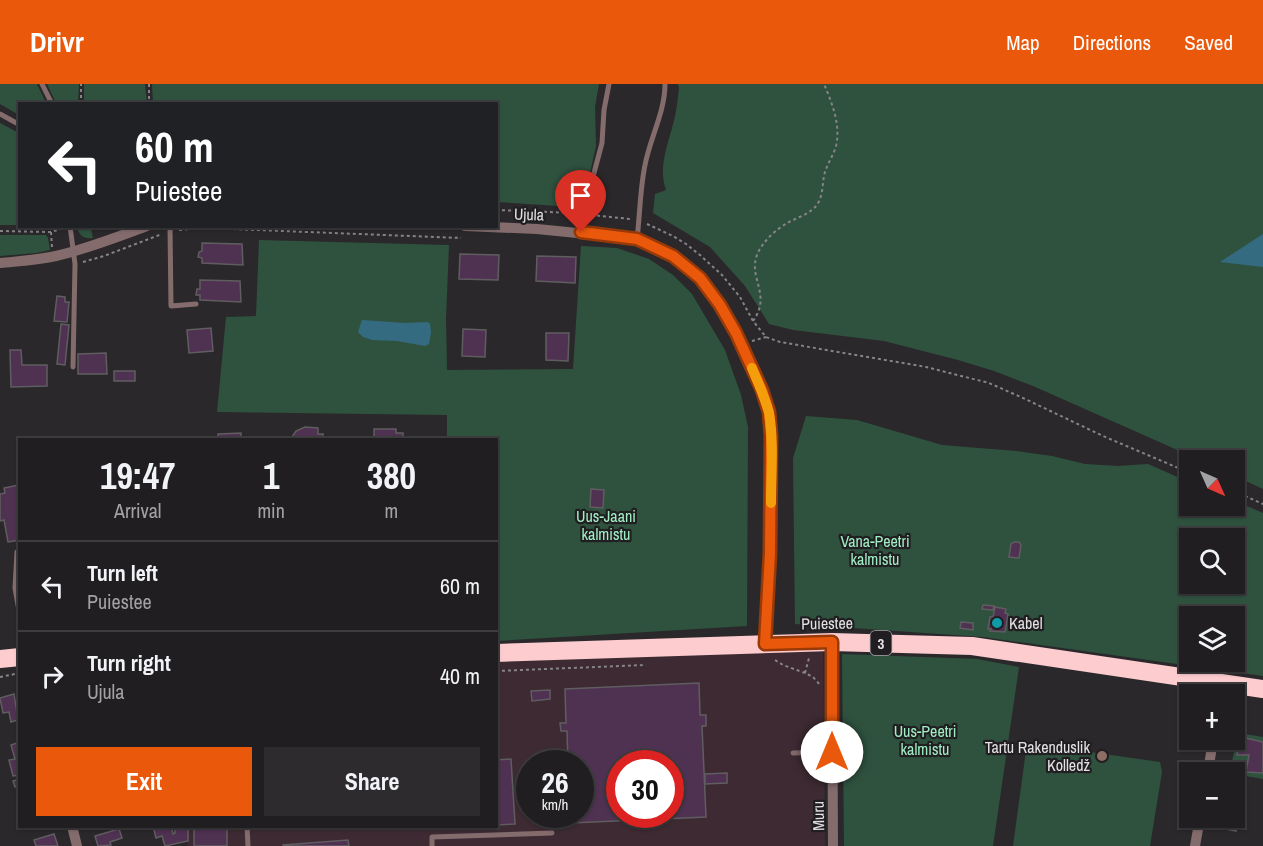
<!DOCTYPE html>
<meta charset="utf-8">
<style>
body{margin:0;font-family:"Archivo Narrow",sans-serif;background:#2d2b2d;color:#f1f3f6;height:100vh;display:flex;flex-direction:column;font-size:22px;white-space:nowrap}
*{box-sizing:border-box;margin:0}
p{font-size:20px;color:#a2a2a5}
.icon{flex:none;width:33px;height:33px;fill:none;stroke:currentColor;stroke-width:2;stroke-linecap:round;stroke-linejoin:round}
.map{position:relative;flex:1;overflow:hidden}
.drawer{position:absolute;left:18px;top:354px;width:480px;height:390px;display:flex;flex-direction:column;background:#201e20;border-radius:0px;box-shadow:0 2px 4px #0004,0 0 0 2px #3d3c3e}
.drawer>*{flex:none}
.hud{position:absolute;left:18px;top:18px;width:480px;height:126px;border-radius:0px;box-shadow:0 2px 4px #0004,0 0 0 2px #3d3c3e;background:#202124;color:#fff;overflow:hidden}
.needle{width:39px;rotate:135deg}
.tools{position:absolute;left:1179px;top:366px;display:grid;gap:12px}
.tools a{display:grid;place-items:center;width:66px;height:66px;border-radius:0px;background:#201e20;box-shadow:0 2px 4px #0004,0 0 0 2px #3d3c3e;font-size:30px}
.speed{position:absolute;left:516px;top:666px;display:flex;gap:12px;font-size:30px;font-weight:700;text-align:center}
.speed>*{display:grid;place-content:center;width:78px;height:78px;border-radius:50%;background:#201e20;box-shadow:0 2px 4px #0004,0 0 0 2px #3d3c3e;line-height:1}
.speed small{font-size:15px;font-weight:400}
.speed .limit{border:9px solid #d22;background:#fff;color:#111}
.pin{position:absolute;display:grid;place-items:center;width:51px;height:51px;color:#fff;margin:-62px -26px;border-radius:50% 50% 50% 0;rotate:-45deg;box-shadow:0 0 6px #0007}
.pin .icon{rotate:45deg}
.me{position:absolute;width:66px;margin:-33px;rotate:0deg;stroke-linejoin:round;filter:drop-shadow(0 0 4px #0008)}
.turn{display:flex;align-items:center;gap:21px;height:126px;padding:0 18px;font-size:27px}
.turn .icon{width:78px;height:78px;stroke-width:2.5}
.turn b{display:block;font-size:42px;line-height:51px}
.eta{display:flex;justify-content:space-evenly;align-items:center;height:102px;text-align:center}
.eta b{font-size:36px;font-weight:700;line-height:42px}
.cta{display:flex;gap:12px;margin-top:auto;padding:12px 18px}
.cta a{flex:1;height:69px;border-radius:0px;background:#ea580c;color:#fff;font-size:24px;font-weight:700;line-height:69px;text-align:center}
.cta a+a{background:#2d2b2d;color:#f1f3f6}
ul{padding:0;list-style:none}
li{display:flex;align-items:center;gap:18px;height:90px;padding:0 18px;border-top:2px solid #3d3c3e}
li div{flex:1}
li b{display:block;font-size:22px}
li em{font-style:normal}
header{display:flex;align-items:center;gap:36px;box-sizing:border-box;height:84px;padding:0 30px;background:#ea580c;color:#fff}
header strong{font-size:28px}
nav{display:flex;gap:33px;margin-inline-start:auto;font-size:21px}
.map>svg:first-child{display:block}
</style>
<header>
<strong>Drivr</strong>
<nav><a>Map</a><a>Directions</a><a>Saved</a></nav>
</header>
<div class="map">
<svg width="1263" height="762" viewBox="0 0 1263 762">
<rect width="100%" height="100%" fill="#2a282b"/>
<path fill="#3d2a32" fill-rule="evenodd" d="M823,567l2,195h-637v-19l308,-1 1,-169zM530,680h50v50h-50zM620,680h50v50h-50z"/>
<path fill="#2f523f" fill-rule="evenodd" d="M0,0h37l9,19 -26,1 -1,11 -19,-11z
M47,0h32l-1,19h-22z
M84,0h61l2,19h-63z
M152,0h447l-4,23 1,39 -13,58 -9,3 -77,-5 -1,-98 -343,-1z
M678,0h585v405l-28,-13 -1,-16h-34l-167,-74 -39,-15 -36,-11 -74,-19 -91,-11 -24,-6 -24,-38 -35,-39 -57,-34 2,-19 11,-4c-9,-24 4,-50 9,-74 2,-9 3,-19 4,-28z
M0,39l19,10v92h-19z
M85,143h4l2,2 2,9c-8,1 -12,-1 -16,-9z
M0,151h46l2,3 2,12 -14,3 -36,3z
M259,156l190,5 -3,74 1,51 126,-1 8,-123 36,2 32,11 24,16 19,19 33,56 16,45 7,32 -1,199 -250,15 -1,-201 -49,-1v-24l-230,-3 9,-95 30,-1z
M806,332l51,4 85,25 74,6 36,5 33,8 33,2 30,-2 41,18 1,24h44l1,-5 28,12v163l-280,-39 -188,-13 -2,-166zM1190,454h44v46h-44zM1190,532h44v46h-44z
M842,570l135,5 42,8 -26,179h-149z
M1239,649l24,4v5l-22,-4 -3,17h11l-3,17 17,1v6c-14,-3 -26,-1 -31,-18z
M1027,659l133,19 2,10 -12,74h-137z"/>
<path fill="#356b81" d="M1263,150v33l-43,-5z
M362,236l43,3 23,-1 2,2 1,9 -2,11 -4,2 -28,-5 -25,-1 -9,-3 -5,-5z"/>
<path fill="#4f3152" stroke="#605d60" stroke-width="1.5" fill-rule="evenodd" d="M202,159l40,1 1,21 -41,-2v-5l-4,-1 1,-5 3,-1z
M460,170l39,1 -1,25 -39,-1z
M537,172l39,1 -1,26 -39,-2z
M200,196l40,1 1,21 -41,-2v-5h-4l1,-6h3z
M57,212l8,1v5h4l-2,20 -13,-1z
M61,240l8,1 -4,40 -8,-1z
M211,244l2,23 -24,2 -2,-23z
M463,245l23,1 -1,27 -23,-1z
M546,249h23l-1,28 -22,-1z
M10,266h11l1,15h25v21l-36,1z
M106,269l1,21h-29v-20z
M114,287h21v10h-21z
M305,343l13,1v6h5v6h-31v-3l4,-6z
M374,345h22v4h7v7h-29z
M241,349v7h-35v-3h12v-3z
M19,401l1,55 -12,2 -4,-22 -4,1v-27l5,-1 -1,-5z
M591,405l13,1 -1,18 -13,-1z
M1014,458h5l2,3 -2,13 -10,-1 2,-13z
M983,521l11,1 -1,4 -11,-1z
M995,523l11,2 -1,4 3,1 -3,18 -15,-1 1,-2h-3l2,-12h3z
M961,538l12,1v7l-13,-2z
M699,599l1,32h6v11h-4l4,91 -135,6 -1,-9h10v-50h-12l-1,-33h-6l-1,-8h6l-1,-34zM620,680h50v50h-50z
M550,606v9l-18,2 -1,-10z
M14,610l4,26 -7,2 -2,-10 -6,1 -3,-15z
M1241,653l22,5v31l-17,-1 3,-17h-12z
M20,658v33l-7,1 -4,-16 6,-1 -4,-14z
M511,675l4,65 -19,1v-65z
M727,689v10l-22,1v-10z
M20,695v7l-5,1 -2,-6z
M1234,733l5,1 -3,13 -15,-3 1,-10z
M153,742h18l2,8 2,-1v-5l13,-2v15l-23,5 -3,-10 -6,2z
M194,742h33v20h-33z
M119,745l3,9 -12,4 1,3 -13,1 -3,-10z
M54,750l4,12h-22l-2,-6z
M348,756l1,6h-66v-1z"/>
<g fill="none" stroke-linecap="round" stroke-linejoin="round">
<path stroke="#868487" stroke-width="2" stroke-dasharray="3 3" stroke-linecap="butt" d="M149,0v20
M81,20v-20
M496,126l77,3
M591,131l39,4
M647,140l26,12 13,8 14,11 22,20 18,22 13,24 13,16 14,5 146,25 63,16 34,15 80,38 87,37
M179,146l27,-2 255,10
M0,147l51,1 10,-3
M51,148l1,15
M83,178l21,-6 58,-22
M753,237c19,-26 -5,-43 4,-66 5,-13 19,-26 32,-33 8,-4 17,-7 24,-13 10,-8 9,-22 11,-33 2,-11 9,-19 12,-30 5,-21 -4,-43 -12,-62
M752,257l14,-4
M1234,407l29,13
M775,576l8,5 22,8 8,4 8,9
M496,587l150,-6
M805,589l4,-15
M0,593l15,-3"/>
<path stroke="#846c6d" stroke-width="5" d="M42,0l10,20
M0,30l20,11
M70,142l5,38 -2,103
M170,142l1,80 25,-2
M581,148l2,-18 19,-71 2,-33 5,-26
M637,155c3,-25 3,-50 8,-74 5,-27 20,-53 20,-81
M17,468l-2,36 5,28
M793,669l39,-1
M247,742l1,20
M432,762v-9l120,-4"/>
<path stroke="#846c6d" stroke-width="10" d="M465,142l72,3 100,10 36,17 27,22 20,27 16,28 26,57 7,22 2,24 -1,117 -5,91
M0,179c19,-2 38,-3 56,-7 31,-7 61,-19 91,-30
M832,558l1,204
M1208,688l5,-32
M72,742l5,20
M1195,762l5,-28"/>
<path stroke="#fccccf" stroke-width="18" d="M496,569l336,-11 140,4 291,43
M0,575l20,-2"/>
</g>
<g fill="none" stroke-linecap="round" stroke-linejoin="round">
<defs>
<path id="route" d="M581,148l56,7 36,17 27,22 20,27 16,28 26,57 7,22 2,24 -1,117 -5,91 67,-2v110"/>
</defs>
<use href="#route" stroke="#983908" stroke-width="15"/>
<use href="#route" stroke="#ea580c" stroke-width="10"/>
<path stroke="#f59e0b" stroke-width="10" d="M752,284c6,15 13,29 17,45 5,29 2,61 2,90"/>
</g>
<circle fill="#0f9aa8" stroke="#211e21" stroke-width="2" cx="997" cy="539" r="6"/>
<circle fill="#8d6e63" stroke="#211e21" stroke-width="2" cx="1102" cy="672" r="6"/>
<g text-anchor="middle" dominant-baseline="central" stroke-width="4.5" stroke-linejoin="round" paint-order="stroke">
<rect fill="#211e21" stroke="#a9a6a9" stroke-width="1.5" x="870.5" y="547" width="21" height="24" rx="4.5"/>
<g font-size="15" font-weight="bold" fill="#e3e1e3">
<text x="881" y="559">3</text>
</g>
<g font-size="16" fill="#e3e1e3" stroke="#211e21">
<text transform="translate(529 130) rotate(2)">Ujula</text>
<text transform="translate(827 539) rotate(-1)">Puiestee</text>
<text transform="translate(818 732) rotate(-91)">Muru</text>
</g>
<g font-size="16" fill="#a0eec4" stroke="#211e21">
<text x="606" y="432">Uus-Jaani<tspan x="606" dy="18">kalmistu</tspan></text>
<text x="875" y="457">Vana-Peetri<tspan x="875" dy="18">kalmistu</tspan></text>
<text x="925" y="647">Uus-Peetri<tspan x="925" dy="18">kalmistu</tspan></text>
</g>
<g font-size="16" fill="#e3e1e3" stroke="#211e21" text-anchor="start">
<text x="1009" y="539">Kabel</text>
<text x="1090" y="663" text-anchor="end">Tartu Rakenduslik<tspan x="1090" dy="18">Kolledž</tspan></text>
</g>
</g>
</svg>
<div class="tools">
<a><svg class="needle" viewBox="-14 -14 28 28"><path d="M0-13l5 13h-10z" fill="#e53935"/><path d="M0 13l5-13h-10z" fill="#a2a2a5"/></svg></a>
<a><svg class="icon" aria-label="search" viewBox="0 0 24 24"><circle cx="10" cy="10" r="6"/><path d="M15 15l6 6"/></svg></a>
<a><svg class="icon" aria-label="layers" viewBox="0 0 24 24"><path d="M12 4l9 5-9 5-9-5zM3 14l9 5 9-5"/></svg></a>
<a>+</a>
<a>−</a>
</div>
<div class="speed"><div>26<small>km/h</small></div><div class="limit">30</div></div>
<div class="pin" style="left:581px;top:148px;background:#d93025"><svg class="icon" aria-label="arrive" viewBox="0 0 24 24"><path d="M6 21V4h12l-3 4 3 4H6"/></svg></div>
<svg class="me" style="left:832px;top:668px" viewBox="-20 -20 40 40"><circle r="19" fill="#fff"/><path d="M0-13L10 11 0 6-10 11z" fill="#ea580c"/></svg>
<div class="hud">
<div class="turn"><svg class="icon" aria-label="left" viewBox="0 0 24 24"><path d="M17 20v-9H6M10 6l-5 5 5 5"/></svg><div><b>60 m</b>Puiestee</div></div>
</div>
<section class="drawer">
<div class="eta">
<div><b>19:47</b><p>Arrival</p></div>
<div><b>1</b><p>min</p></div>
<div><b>380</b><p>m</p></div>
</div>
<ul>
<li><svg class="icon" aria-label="left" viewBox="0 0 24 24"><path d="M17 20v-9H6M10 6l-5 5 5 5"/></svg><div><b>Turn left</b><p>Puiestee</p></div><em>60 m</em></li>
<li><svg class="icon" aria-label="right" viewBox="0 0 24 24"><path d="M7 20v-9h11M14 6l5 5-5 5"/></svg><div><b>Turn right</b><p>Ujula</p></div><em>40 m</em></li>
</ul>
<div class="cta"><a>Exit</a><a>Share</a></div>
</section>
</div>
